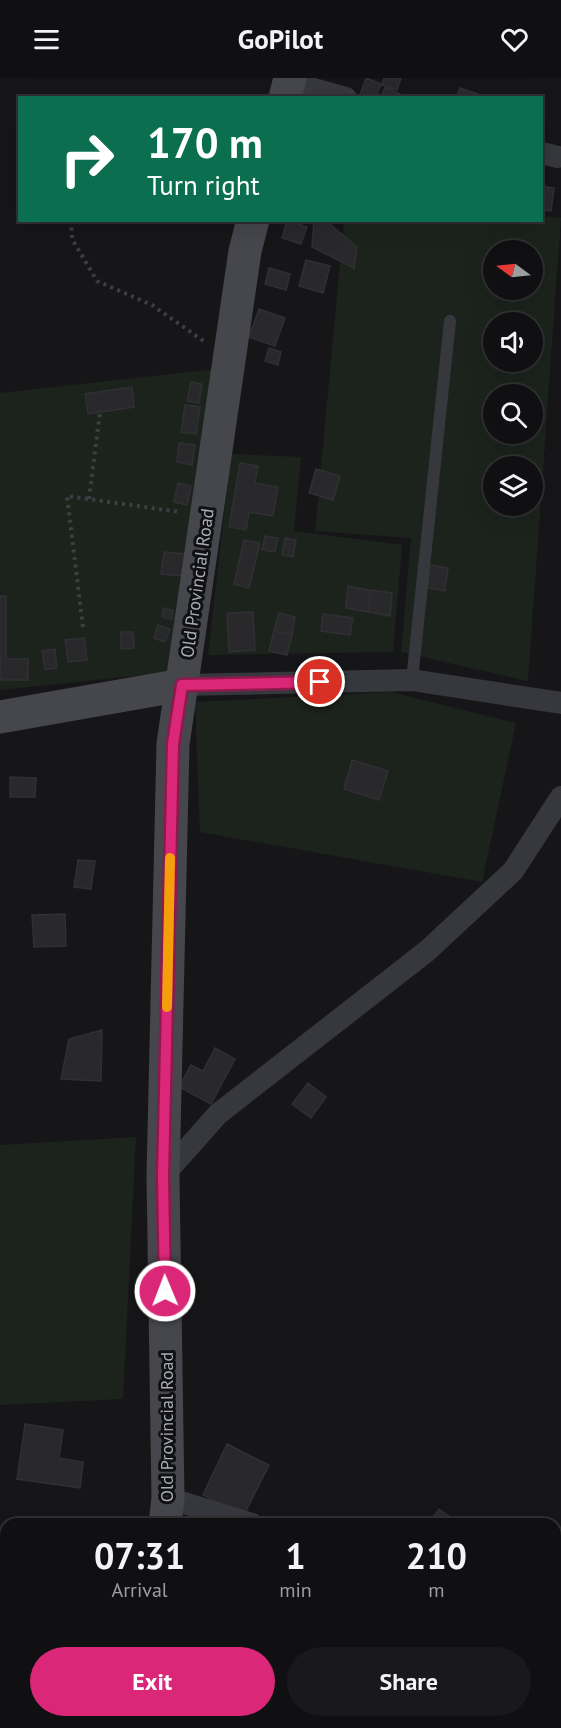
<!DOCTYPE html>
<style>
body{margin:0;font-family:"PT Sans",sans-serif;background:#19191b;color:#f1f3f6;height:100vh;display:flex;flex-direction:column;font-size:22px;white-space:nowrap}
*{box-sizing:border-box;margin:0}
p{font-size:20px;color:#9c9d9f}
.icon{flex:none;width:33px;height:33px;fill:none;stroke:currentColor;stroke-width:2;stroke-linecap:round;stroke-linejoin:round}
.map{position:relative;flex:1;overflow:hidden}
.details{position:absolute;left:0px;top:1440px;width:561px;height:210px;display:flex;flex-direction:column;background:#101012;border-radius:18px 18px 0 0;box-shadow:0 6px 24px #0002,0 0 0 2px #303032}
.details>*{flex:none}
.banner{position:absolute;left:18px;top:18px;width:525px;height:126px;border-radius:0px;box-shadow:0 6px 24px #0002,0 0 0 2px #303032;background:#0b6e4f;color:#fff;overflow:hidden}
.needle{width:39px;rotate:285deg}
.fabs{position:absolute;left:483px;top:162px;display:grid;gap:12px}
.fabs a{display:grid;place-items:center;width:60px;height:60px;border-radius:50%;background:#101012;box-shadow:0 6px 24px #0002,0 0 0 2px #303032;font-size:30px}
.pin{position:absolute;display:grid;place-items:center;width:51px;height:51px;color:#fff;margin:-26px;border:3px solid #fff;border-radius:50%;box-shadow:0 2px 6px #0007}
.me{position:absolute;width:66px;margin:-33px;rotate:359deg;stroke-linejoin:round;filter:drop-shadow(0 0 4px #0008)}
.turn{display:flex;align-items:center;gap:21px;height:126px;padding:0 30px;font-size:27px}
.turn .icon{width:78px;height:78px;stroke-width:2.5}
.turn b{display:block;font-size:42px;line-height:51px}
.eta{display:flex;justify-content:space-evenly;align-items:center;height:102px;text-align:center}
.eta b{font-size:36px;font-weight:600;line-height:42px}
.button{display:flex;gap:12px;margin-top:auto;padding:12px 30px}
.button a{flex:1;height:69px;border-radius:36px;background:#db2777;color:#fff;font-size:24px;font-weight:600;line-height:69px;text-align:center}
.button a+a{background:#19191b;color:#f1f3f6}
header{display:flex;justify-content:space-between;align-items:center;height:78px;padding:0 30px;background:#101012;font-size:27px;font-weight:600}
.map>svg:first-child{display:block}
</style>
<header><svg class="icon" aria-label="menu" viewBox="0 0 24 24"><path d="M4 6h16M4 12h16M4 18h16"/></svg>GoPilot<svg class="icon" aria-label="heart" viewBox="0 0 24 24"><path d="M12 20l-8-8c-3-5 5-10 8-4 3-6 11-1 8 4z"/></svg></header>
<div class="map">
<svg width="561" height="1650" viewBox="0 0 561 1650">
<rect width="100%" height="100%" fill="#161618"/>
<path fill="#1c231d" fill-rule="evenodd" d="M542,138l19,2 -33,463 -127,-29 10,-114 -96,-7 29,-310 198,-1zM494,172h38v40h-38zM494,244h38v40h-38zM494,316h38v40h-38zM494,388h38v40h-38z
M217,291l-45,303 -172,18v-297z
M231,376l70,3 -7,74 108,14 -9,107 -185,3z
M391,614l125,31 -34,159 -282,-50 -5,-130z
M136,1059l-13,262 -123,6v-260z"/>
<path fill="#29292c" stroke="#303034" stroke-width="1.5" d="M366,0l15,6 -5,14 -16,-3z
M384,0h17l-4,12 -15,-5z
M385,9l15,7 -2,4h-17z
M460,10l18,6 -1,4h-21z
M542,108l12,2 -3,23 -9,-1z
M287,142l20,7 -6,17 -19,-6z
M314,142h11l32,27 -3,21 -42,-21z
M306,182l24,6 -7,27 -24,-7z
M269,190l21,6 -4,16 -21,-6z
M259,231l26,9 -10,28 -26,-9z
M269,270l12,4 -3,13 -13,-4z
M191,304l11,2 -3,19 -12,-2z
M132,309l2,20 -46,7 -3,-20z
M185,327l15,2 -4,27 -15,-2z
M179,365l16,2 -3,20 -15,-3z
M240,385l18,3 -3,17 23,4 -5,29 -24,-4 -3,18 -17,-3z
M316,391l24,7 -7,24 -24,-7z
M178,405l13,3 -4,19 -13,-3z
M265,458l13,2 -3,14 -13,-2z
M285,460l11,2 -3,17 -11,-2z
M244,462l16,3 -11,45 -15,-4z
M164,474l22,2 -3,22 -22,-2z
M430,487l18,3 -3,23 -18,-3z
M348,508l22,4 -1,22 -23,-4z
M370,512l22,3 -2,23 -21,-4z
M0,518h6v63h22v21h-28z
M163,530l10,2 -1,9 -10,-2z
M253,534l2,38 -26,2 -2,-39z
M279,535l16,4 -3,18 -18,-4z
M323,536l30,4 -3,17 -29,-4z
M158,547l12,4 -5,13 -11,-4z
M274,553l18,4 -5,20 -18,-4z
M121,554h12l1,16 -13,1z
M84,560l3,22 -19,2 -3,-22z
M55,571l2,19 -12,2 -3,-19z
M352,682l36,11 -9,29 -35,-11z
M10,699l26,1 -1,19h-25z
M78,782l17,1 -4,28 -17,-2z
M65,836l1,32 -32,1 -2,-32z
M102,952l-1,51 -40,-2 8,-40z
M215,970l20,11 -24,45 -32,-17 12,-22 12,6z
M308,1005l18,14 -15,21 -19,-14z
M25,1346l38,6 -4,28 24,4 -3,26 -63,-9z
M227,1366l42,21 -25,50 -41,-20z
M439,1431l21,15h-32z
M555,1539l6,3v54l-6,-1z"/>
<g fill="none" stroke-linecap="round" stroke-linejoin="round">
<path stroke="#3d3f44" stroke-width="4" stroke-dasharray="3 4.5" stroke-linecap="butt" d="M71,142l1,19 25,42 55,24 53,37
M89,421l11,-87
M83,549l-16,-131 113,16"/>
<path stroke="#37383d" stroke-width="12" d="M412,602l38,-359"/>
<path stroke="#37383d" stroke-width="22" d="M289,4l57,16
M542,75l16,4
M182,607l230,-5 149,23
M163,1098l55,-62 209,-163 86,-80 48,-74
M168,1420l84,26
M555,1600l6,2"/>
<path stroke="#45474d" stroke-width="33" d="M285,20l5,-20
M0,639l182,-32
M165,1446l3,-26 -5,-322 10,-432 72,-493 8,-31
M130,1650l2,-6"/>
</g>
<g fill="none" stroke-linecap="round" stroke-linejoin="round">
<defs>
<path id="route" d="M165,1213l-2,-115 10,-432 9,-59 138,-3"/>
</defs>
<use href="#route" stroke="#8e194d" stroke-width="15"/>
<use href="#route" stroke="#db2777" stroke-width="10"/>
<path stroke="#f59e0b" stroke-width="10" d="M167,929l3,-149"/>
</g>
<g text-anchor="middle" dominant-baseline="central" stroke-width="6" stroke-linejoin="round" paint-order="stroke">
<g font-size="18" fill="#a8adb8" stroke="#111113">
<text transform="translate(197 505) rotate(-82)">Old Provincial Road</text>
<text transform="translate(166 1349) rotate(-90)">Old Provincial Road</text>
</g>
</g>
</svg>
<div class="fabs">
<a><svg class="needle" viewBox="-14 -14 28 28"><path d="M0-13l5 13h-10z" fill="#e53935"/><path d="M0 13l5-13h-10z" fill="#9c9d9f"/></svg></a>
<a><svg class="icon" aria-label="sound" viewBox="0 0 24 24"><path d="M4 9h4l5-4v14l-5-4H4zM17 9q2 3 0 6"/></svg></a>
<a><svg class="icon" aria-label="search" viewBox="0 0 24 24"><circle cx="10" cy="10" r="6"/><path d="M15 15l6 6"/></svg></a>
<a><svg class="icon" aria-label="layers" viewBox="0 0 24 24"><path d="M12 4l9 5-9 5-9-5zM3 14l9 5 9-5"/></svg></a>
</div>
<div class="pin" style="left:320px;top:604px;background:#d93025"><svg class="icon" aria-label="arrive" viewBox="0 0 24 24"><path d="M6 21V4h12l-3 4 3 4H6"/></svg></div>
<svg class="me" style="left:165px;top:1213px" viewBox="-20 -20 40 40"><circle r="17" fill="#db2777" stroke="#fff" stroke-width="3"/><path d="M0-11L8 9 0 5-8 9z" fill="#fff"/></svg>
<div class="banner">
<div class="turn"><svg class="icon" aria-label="right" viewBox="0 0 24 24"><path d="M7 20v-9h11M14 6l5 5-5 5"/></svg><div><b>170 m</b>Turn right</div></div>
</div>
<section class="details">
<div class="eta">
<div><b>07:31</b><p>Arrival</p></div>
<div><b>1</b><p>min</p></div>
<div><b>210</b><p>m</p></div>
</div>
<div class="button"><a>Exit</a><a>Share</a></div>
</section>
</div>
